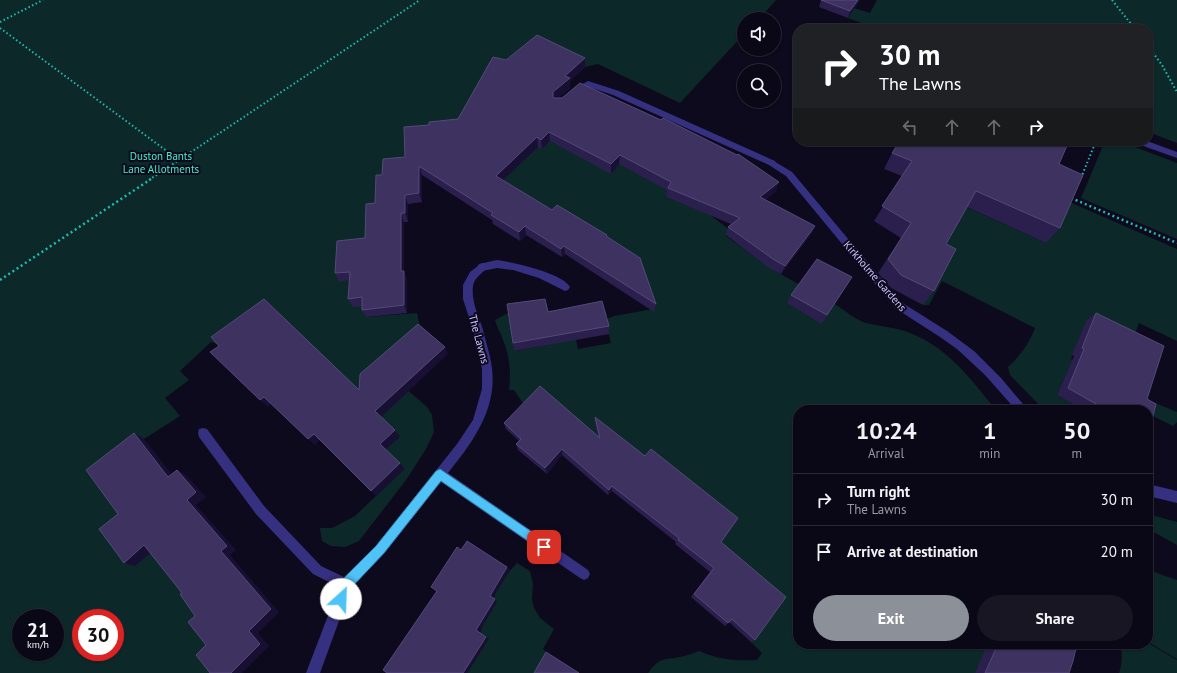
<!DOCTYPE html>
<style>
body{margin:0;font-family:"PT Sans",sans-serif;background:#181623;color:#f1f3f6;height:100vh;display:flex;flex-direction:column;font-size:15px;white-space:nowrap}
*{box-sizing:border-box;margin:0}
p{font-size:13px;color:#999aa1}
.icon{flex:none;width:22px;height:22px;fill:none;stroke:currentColor;stroke-width:2;stroke-linecap:round;stroke-linejoin:round}
.map{position:relative;flex:1;overflow:hidden}
.sheet{position:absolute;left:793px;top:405px;width:360px;height:244px;display:flex;flex-direction:column;background:#0a0816;border-radius:16px;box-shadow:0 1px 3px #0004,0 0 0 1px #2a2935}
.sheet>*{flex:none}
.top-card{position:absolute;left:793px;top:24px;width:360px;height:122px;border-radius:16px;box-shadow:0 1px 3px #0004,0 0 0 1px #2a2935;background:#202124;color:#fff;overflow:hidden}
.fabs{position:absolute;left:737px;top:12px;display:grid;gap:8px}
.fabs a{display:grid;place-items:center;width:44px;height:44px;border-radius:50%;background:#0a0816;box-shadow:0 1px 3px #0004,0 0 0 1px #2a2935;font-size:20px}
.speed{position:absolute;left:12px;top:609px;display:flex;gap:8px;font-size:20px;font-weight:700;text-align:center}
.speed>*{display:grid;place-content:center;width:52px;height:52px;border-radius:50%;background:#0a0816;box-shadow:0 1px 3px #0004,0 0 0 1px #2a2935;line-height:1}
.speed small{font-size:10px;font-weight:400}
.speed .limit{border:6px solid #d22;background:#fff;color:#111}
.pin{position:absolute;display:grid;place-items:center;width:34px;height:34px;color:#fff;margin:-17px;border-radius:8px;box-shadow:0 2px 6px #0006}
.me{position:absolute;width:44px;margin:-22px;rotate:25deg;stroke-linejoin:round;filter:drop-shadow(0 0 3px #0008)}
.turn{display:flex;align-items:center;gap:14px;height:84px;padding:0 20px;font-size:18px}
.turn .icon{width:52px;height:52px;stroke-width:2.5}
.turn b{display:block;font-size:28px;line-height:34px}
.lanes{display:flex;align-items:center;height:38px;padding:0 20px;background:#0003;justify-content:center;gap:20px;direction:ltr}
.lanes .off{opacity:.35}
.eta{display:flex;justify-content:space-evenly;align-items:center;height:68px;text-align:center}
.eta b{font-size:24px;font-weight:800;line-height:28px}
.button{display:flex;gap:8px;margin-top:auto;padding:8px 20px}
.button a{flex:1;height:46px;border-radius:24px;background:#8c9099;color:#fff;font-size:16px;font-weight:800;line-height:46px;text-align:center}
.button a+a{background:#181623;color:#f1f3f6}
ul{padding:0;list-style:none}
li{display:flex;align-items:center;gap:12px;height:52px;padding:0 20px;border-top:1px solid #2a2935}
li div{flex:1}
li b{display:block;font-size:15px}
li em{font-style:normal}
.map>svg:first-child{display:block}
</style>
<div class="map">
<svg width="1177" height="673" viewBox="0 0 1177 673">
<rect width="100%" height="100%" fill="#0e0a1e"/>
<path fill="#0c2828" fill-rule="evenodd" d="M0,0h776l-17,19h-15v15l-64,69 -82,-39 -13,3 -48,-22 20,88 122,45 -13,19 43,17 22,17 -5,5 44,32 30,17 22,39 13,-20c9,6 21,16 31,19 13,3 26,4 39,8 42,15 64,46 91,79h-198v234h187l44,29 -51,-7 -3,7h-327c13,-18 17,-12 36,-17 5,-1 10,-3 15,-5 21,9 36,10 58,9l5,-7 -11,-11 29,-42 -152,-120 -25,-50 -23,25 -54,-47 -12,-18h-5c2,-17 1,-33 -6,-50 -2,-7 -6,-12 -8,-20l13,-7 7,38 32,-6v-34l5,-1 2,8 20,12 4,19 33,-6 -6,-23 9,-4 39,-7 -11,-34 -235,-110 -28,41 30,-2 -2,2 1,3 -38,4 15,64 -19,28v12l51,-4 4,19 -33,41 39,34 5,8 2,17 -8,17 -20,31 -47,61 -14,6 -14,-1 -9,-5 -2,-13h12l23,-12 49,-47 -185,-124 -8,-3 -31,29 9,9 -24,18 15,18 -36,23 11,110 34,43 31,81h-220zM21,618h34v34h-34zM81,618h34v34h-34z
M877,0h300v143l-29,-11v-103h-270l-30,-11 6,-10 16,5z
M1105,141h14l58,22v76l-96,-41z
M1065,200l112,49v92l-38,-18 -6,17 -47,-19 -15,38 72,39 34,14v10l-4,4 -20,-10 -5,-6 -80,-40 -11,25 26,15h-39l-34,-35 -2,-8c12,-11 21,-23 27,-39l-93,-47 -13,24h-6l22,-41 -46,-23 2,-3 63,-32 82,37z
M1148,514l29,8v23l-29,-16z
M517,563l13,8 3,13 -1,16 2,8 6,10 14,11 -11,20 4,4 -11,20h-69l21,-34 -8,-6c8,-25 18,-51 37,-70z
M1148,570l29,10v79l-29,-17z
M1148,643l29,17v13h-58c3,-9 4,-19 1,-29z"/>
<g fill="none" stroke-linecap="round" stroke-linejoin="round">
<path stroke="#22b8b4" stroke-width="2" stroke-dasharray="1.5 2.5" stroke-linecap="butt" d="M1112,0l23,29
M0,22l43,-22
M0,28l179,132 241,-160
M1148,46l14,19 15,27
M1081,178l15,-37
M149,180l30,-20"/>
<path stroke="#22b8b4" stroke-width="2.5" stroke-dasharray="2 3" stroke-linecap="butt" d="M1071,198l106,45
M0,280l151,-101"/>
<path fill="#363081" fill-rule="evenodd" d="M588,81l31,10 156,70 1,2 -1,2h-6l-156,-70 -24,-8 -15,7 -4,-3z
M1134,141h13l30,11v6l-42,-15z
M497,260c15,2 66,13 73,27l-2,3 -3,1 -26,-13 -26,-8 -16,-2 -15,3 -3,-1 -2,-3 2,-3z
M203,428l4,1 57,77 2,4 -2,4 -4,2 -4,-2 -57,-77 -1,-4 1,-4z"/>
<path fill="#363081" fill-rule="evenodd" d="M772,160l20,12 109,130 46,29 27,20 27,27 27,32h-12l-31,-35 -28,-26 -17,-12 -45,-29 -109,-132 -17,-11 -1,-2 1,-2z
M482,263l3,1 2,3c-4,7 -13,10 -14,19 -2,16 6,30 10,44 3,13 8,27 9,39 5,41 -20,74 -44,104l140,97 2,4 -2,4 -4,2 -4,-2 -139,-96 -57,72 -33,34 -31,85h-14l33,-86 -26,-13 -57,-60 -2,-4 2,-4 4,-2 4,2 57,60 23,11 32,-31 81,-102 16,-24 9,-31v-20l-9,-39 -10,-31v-14l7,-13z
M1148,484l29,7v12l-29,-7z"/>
</g>
<path fill="#2b204d" d="M821,0h39l-12,18 -29,-11z
M506,60l79,7 -15,14v7l-12,10 218,93 -11,9 50,26 -4,8 -30,40 -12,-6 -43,-33 2,-8 3,-3 -65,-27 1,-7 -48,-26 -8,10 -61,-33 -8,8 -4,-2 -35,33 49,30 55,27 49,67 -2,8 -89,-58 -3,3 -36,-22 -6,6 -27,-17 -1,-4 -70,-45v27l-14,2v18h-4v50l3,7v34l-41,4 -4,-7v-4l-9,1 -5,-8 1,-19 -10,2 -4,-9 30,-35 17,-63 23,-18 24,-32 29,-6z
M892,153l167,11 1,64 -14,15 -79,-36 -21,37 -12,47 -11,14 -32,-17 -13,-15 23,-35 -27,-17 28,-45 -18,-7z
M852,277l-30,47 -35,-21 4,-8z
M548,312l61,14v8l-95,17 -1,-8z
M1096,313l51,86 1,11h-65l-26,-15 17,-39 -2,-1 14,-34z
M595,417l126,125 34,98 -4,2 -22,-20 -4,4 -34,-29 19,-25 -35,-28 1,-2 -64,-51 -4,4 -46,-40 -15,19 -29,-24 -2,-6 3,-3 -13,-12 -2,-6 94,13 -3,-13z
M985,644h92l-8,29h-94l12,-28z"/>
<path fill="#181032" d="M858,0h2l-12,18 2,-7z
M585,58v9l-15,14v7l-16,14v6l-1,-16 12,-16z
M549,132l1,9 -8,8 -1,-9z
M537,137l1,10 -40,38 -2,-9z
M620,155l-1,9 -8,10v-10z
M419,166l3,9v27l-3,-9z
M779,182l-3,9 -19,15 3,-9z
M405,195l3,9v18l-3,-9z
M401,213l3,9v50l3,7v34l-3,-8 -3,-34z
M525,226l1,9 -6,6 -1,-9z
M815,226l-4,8 -30,40 4,-8z
M564,246l1,8 -3,3 -1,-8z
M445,347l3,7 -68,64 -5,-7z
M264,397l7,7 -3,3 -8,-7z
M395,430l5,7 -15,13 -5,-6z
M134,433l10,6 34,43 -10,-5z
M314,434l6,6 -5,5 -7,-6z
M562,449v6l-15,19 -2,-6z
M400,463l5,6 -29,27 -5,-5z
M177,470l9,5 20,22 -10,8 40,45 -6,5 49,57 -21,21 11,13 -27,27h-11l18,-42 -28,-80 -34,-51z
M612,486v5l-4,4 1,-5z
M144,545l11,4 -20,17 -11,-3z
M507,567l3,3 -18,29 -2,-3z
M495,599l2,3 -18,30 10,7 -22,34h-4l13,-43z"/>
<path fill="#3d3260" stroke="#544979" d="M821,0h37l-8,11z
M537,35l48,23 -20,18 5,2 -17,14v6h9l18,-15 81,37 2,-2 74,37 1,-1 41,28 -19,15 55,29 -30,40 -12,-7 -45,-32 12,-9 -72,-30 3,-6 -51,-27 -9,9 -62,-32 -8,8 -4,-3 -41,39 56,34 5,-5 50,30 -1,1 34,22 16,46 -92,-58 -3,3 -36,-23 -6,6 -28,-17 2,-2 -74,-47v27l-14,2v18h-4v58h3v34l-42,5v-13l-14,2 2,-27 -15,1 2,-32 28,-3 1,-34 9,-1 1,-28h6l1,-16 22,-2 -1,-30 25,-2v-3l29,-3 35,-62 13,3z
M900,141h169l-10,23 24,11 -23,53 -84,-37 -30,53 10,5 -22,42 -33,-16 -13,-16 23,-36 -29,-17 30,-45 -20,-8z
M817,259l35,18 -25,38 -36,-20z
M264,299l95,91 1,-16 58,-50 27,23 -70,64 20,19 -15,14 20,19 -29,28 -57,-57 -6,5 -44,-42 -4,3 -50,-48 9,-6 -8,-9z
M545,299l3,13 54,-11 7,25 -96,17 -6,-39z
M1096,313l68,33 -17,53 9,5 -8,31v-25h-54l2,-6 -28,-16 16,-39 -2,-1z
M540,386l60,52 -5,-21 50,39 6,-7 87,69 -17,24 65,55 -31,43 -23,-21 -4,4 -34,-29 20,-26 -36,-28 1,-2 -67,-52 -3,4 -47,-41 -17,19 -29,-24 5,-5 -17,-16z
M134,433l34,44 9,-7 19,22 -9,8 40,46 -6,5 50,58 -22,22 11,13 -29,29h-21l-14,-18 10,-10 -18,-23 7,-6 -15,-22 2,-1 -38,-48 -20,18 -25,-34 19,-15 -32,-44z
M467,541l40,26 -17,29 5,3 -19,31 10,7 -23,36h-76l-4,-3 54,-79 -6,-4 26,-40 4,3z
M998,644h79l-4,17 -4,12h-84z
M546,652l33,21h-45z"/>
<path fill="#4fc3f7" stroke="#337fa1" d="M440,469l108,74 2,4 -2,3 -4,2 -3,-2 -100,-69 -57,72 -33,35 -6,15 -4,2 -4,-2 -2,-4 7,-19 34,-34 60,-75z"/>
<g text-anchor="middle" dominant-baseline="central" stroke-width="4" stroke-linejoin="round" paint-order="stroke">
<g font-size="11" fill="#48e9c6" stroke="#0e0a1e">
<text x="161" y="156">Duston Bants<tspan x="161" dy="13">Lane Allotments</tspan></text>
</g>
<g font-size="11" fill="#cfc6ff" stroke="#0e0a1e">
<text transform="translate(875 276) rotate(49)">Kirkholme Gardens</text>
<text transform="translate(479 339) rotate(75)">The Lawns</text>
</g>
</g>
</svg>
<div class="fabs">
<a><svg class="icon" aria-label="sound" viewBox="0 0 24 24"><path d="M4 9h4l5-4v14l-5-4H4zM17 9q2 3 0 6"/></svg></a>
<a><svg class="icon" aria-label="search" viewBox="0 0 24 24"><circle cx="10" cy="10" r="6"/><path d="M15 15l6 6"/></svg></a>
</div>
<div class="speed"><div>21<small>km/h</small></div><div class="limit">30</div></div>
<div class="pin" style="left:544px;top:547px;background:#d93025"><svg class="icon" aria-label="arrive" viewBox="0 0 24 24"><path d="M6 21V4h12l-3 4 3 4H6"/></svg></div>
<svg class="me" style="left:341px;top:599px" viewBox="-20 -20 40 40"><circle r="19" fill="#fff"/><path d="M0-13L10 11 0 6-10 11z" fill="#4fc3f7"/></svg>
<div class="top-card">
<div class="turn"><svg class="icon" aria-label="right" viewBox="0 0 24 24"><path d="M7 20v-9h11M14 6l5 5-5 5"/></svg><div><b>30 m</b>The Lawns</div></div>
<div class="lanes"><svg class="icon off" aria-label="left" viewBox="0 0 24 24"><path d="M17 20v-9H6M10 6l-5 5 5 5"/></svg><svg class="icon off" aria-label="ahead" viewBox="0 0 24 24"><path d="M12 20V5M6 11l6-6 6 6"/></svg><svg class="icon off" aria-label="ahead" viewBox="0 0 24 24"><path d="M12 20V5M6 11l6-6 6 6"/></svg><svg class="icon" aria-label="right" viewBox="0 0 24 24"><path d="M7 20v-9h11M14 6l5 5-5 5"/></svg></div>
</div>
<section class="sheet">
<div class="eta">
<div><b>10:24</b><p>Arrival</p></div>
<div><b>1</b><p>min</p></div>
<div><b>50</b><p>m</p></div>
</div>
<ul>
<li><svg class="icon" aria-label="right" viewBox="0 0 24 24"><path d="M7 20v-9h11M14 6l5 5-5 5"/></svg><div><b>Turn right</b><p>The Lawns</p></div><em>30 m</em></li>
<li><svg class="icon" aria-label="arrive" viewBox="0 0 24 24"><path d="M6 21V4h12l-3 4 3 4H6"/></svg><div><b>Arrive at destination</b></div><em>20 m</em></li>
</ul>
<div class="button"><a>Exit</a><a>Share</a></div>
</section>
</div>
